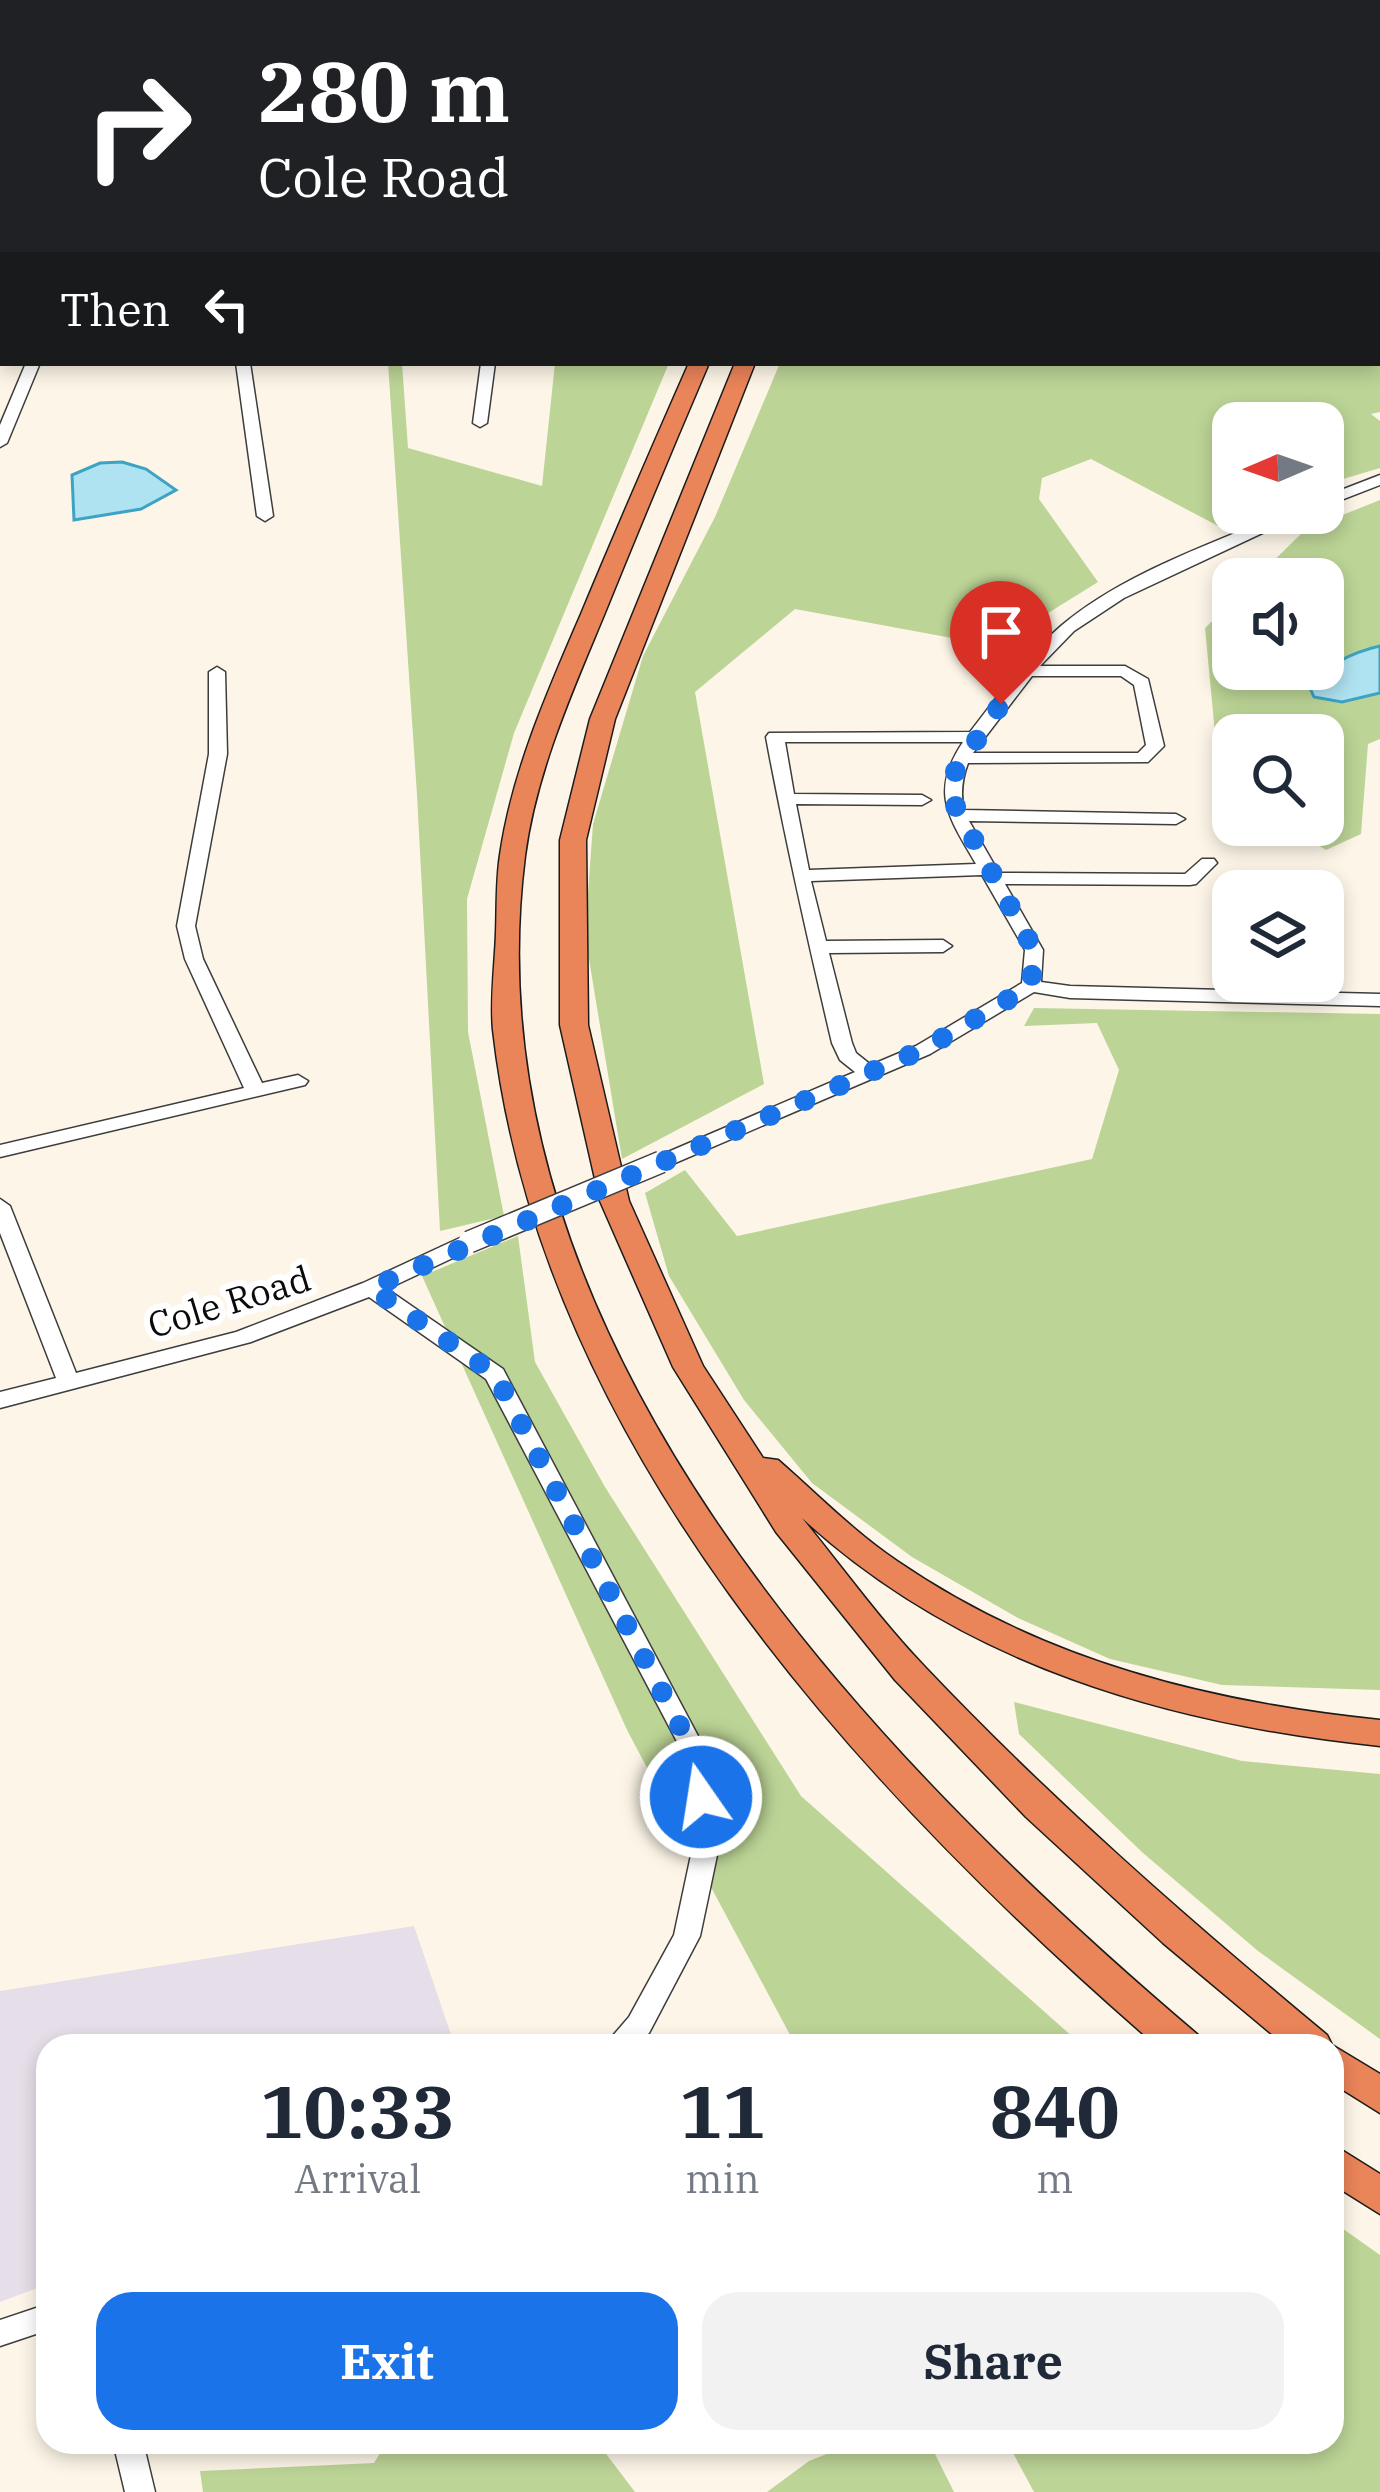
<!DOCTYPE html>
<style>
body{margin:0;font-family:"IBM Plex Serif",serif;background:#f2f2f3;color:#1f2937;height:100vh;display:flex;flex-direction:column;font-size:45px;white-space:nowrap}
*{box-sizing:border-box;margin:0}
p{font-size:39px;color:#747a83}
.icon{flex:none;width:66px;height:66px;fill:none;stroke:currentColor;stroke-width:2;stroke-linecap:round;stroke-linejoin:round}
.map{position:relative;flex:1;overflow:hidden}
.side{position:absolute;left:36px;top:2034px;width:1308px;height:420px;display:flex;flex-direction:column;background:#fff;border-radius:36px;box-shadow:0 6px 18px #0003}
.side>*{flex:none}
.top-card{position:absolute;left:0px;top:0px;width:1380px;height:366px;box-shadow:0 6px 18px #0003;background:#202124;color:#fff;overflow:hidden}
.needle{width:78px;rotate:268deg}
.controls{position:absolute;left:1212px;top:402px;display:grid;gap:24px}
.controls a{display:grid;place-items:center;width:132px;height:132px;border-radius:24px;background:#fff;box-shadow:0 6px 18px #0003;font-size:60px}
.pin{position:absolute;display:grid;place-items:center;width:102px;height:102px;color:#fff;margin:-123px -51px;border-radius:50% 50% 50% 0;rotate:-45deg;box-shadow:0 0 12px #0007}
.pin .icon{rotate:45deg}
.me{position:absolute;width:132px;margin:-66px;rotate:347deg;stroke-linejoin:round;filter:drop-shadow(0 0 9px #0008)}
.turn{display:flex;align-items:center;gap:42px;height:252px;padding:0 60px;font-size:54px}
.turn .icon{width:156px;height:156px;stroke-width:2.5}
.turn b{display:block;font-size:84px;line-height:102px}
.then{display:flex;align-items:center;height:114px;padding:0 60px;background:#0003;gap:24px;font-size:45px}
.eta{display:flex;justify-content:space-evenly;align-items:center;height:204px;text-align:center}
.eta b{font-size:72px;font-weight:700;line-height:84px}
.action{display:flex;gap:24px;margin-top:auto;padding:24px 60px}
.action a{flex:1;height:138px;border-radius:36px;background:#1a73e8;color:#fff;font-size:48px;font-weight:700;line-height:138px;text-align:center}
.action a+a{background:#f2f2f3;color:#1f2937}
.map>svg:first-child{display:block}
</style>
<div class="map">
<svg width="1380" height="2492" viewBox="0 0 1380 2492">
<rect width="100%" height="100%" fill="#fdf6e8"/>
<path fill="#e6dee8" d="M414,1926l41,120h-407v238l-48,18v-311z"/>
<path fill="#bcd496" d="M667,0h713v412l-9,2 9,7v47l-57,17v-62h-90v90h22l-33,15 -131,-69 -49,19 -3,21 59,83 -103,64 -200,-37 -100,83 69,392 -142,75 -37,-224 8,-111 50,-168 72,-139 65,-154h597v-360z
M388,363h14l6,85 134,38 13,-123h114l-155,370 -47,166 1,133 36,184 -64,15 -23,-436z
M1380,500v239l-12,5 -7,90 -35,16 -42,-25h39v-90h-90v59l-13,-8 -15,-158 28,-27v68h90v-90h-68l50,-49z
M1034,1008l346,6v676l-158,-5 -112,-26 -92,-41 -106,-61 -100,-74 -68,-83 -75,-124 -24,-83 40,-23 52,66 355,-77 27,-89 -22,-47 -73,3z
M518,1236l17,126 70,125 196,309 282,250h-287l-168,-314 -206,-456z
M1014,1702l228,59 138,13v265l-122,-88 -115,-98 -124,-119z
M1332,2221l48,34v237h-346l-27,-50h325z
M387,2442h210l38,50h-432l-3,-21 174,-8z
M857,2442h72l25,50h-187l42,-31z"/>
<path fill="#b0e3f1" stroke="#3da3c3" stroke-width="3" d="M122,462l24,7 30,21 -35,19 -67,11 -2,-45 28,-12z
M1380,646v47l-38,9 -28,-5 -4,-9c14,-23 44,-36 70,-42z"/>
<g fill="none" stroke-linecap="round" stroke-linejoin="round">
<path stroke="#3da3c3" stroke-width="3" d="M849,0l11,3"/>
<defs>
<path id="minor" d="M217,0h17l3,3h-17z
M0,96h3v8h-3z
M0,166h3v8h-3z
M0,245h3v8h-3z
M0,318h3v8h-3z
M26,363h14l-33,80 -7,4v-22z
M236,363h14l23,153 -8,5 -8,-5z
M481,363h14l-8,60 -7,4 -7,-4z
M1380,475v10l-57,22v-10z
M1284,513h21l-181,85 -50,33 -34,35h85l23,13 16,67 -16,16 -180,1c-6,16 -8,30 -4,47l212,4 9,5 -9,5 -207,-3 30,52 186,1 17,-15h12l3,4 -21,21 -6,1 -185,-1 38,66 -2,32 29,4 310,8v12l-310,-8 -36,-6 -104,62 -262,112h-14l-3,-4 3,-4 201,-86 -15,-12 -8,-17c-24,-102 -47,-204 -66,-306l3,-4 201,-1c28,-36 56,-76 91,-106 63,-53 148,-81 223,-113zM1032,676h89l13,9 12,60 -8,8h-165zM785,742h178c-34,51 -14,75 13,122l-167,6 -13,-66 126,1 9,-5 -9,-5 -128,-1zM982,875l43,75 -3,33 -106,63 -45,19 -15,-12 -4,-10 -23,-90 114,-1 9,-6 -9,-6 -117,1 -15,-60z
M217,667l8,5 2,82 -32,172 8,33 59,124 36,-8 10,6 -3,4 -305,72v-12l244,-57 -59,-129 -8,-33 32,-172v-82z
M0,1199l10,7 66,167 160,-41 127,-49 99,-46h14l3,5 -3,5 -89,42 116,80 204,384 13,88 -20,95 -51,97 -14,13h-31l25,-29 45,-82 20,-94 -11,-88 -197,-374 -117,-82 -118,45 -251,66v-16l56,-14 -56,-145z
M48,2304v26l-48,16v-26z
M113,2442h30l12,50h-30z"/>
<path id="highway" d="M602,0h16l2,3h-16z
M636,0h17l2,3h-17z
M689,363h20c-36,84 -71,168 -105,252 -32,77 -68,157 -79,241 -61,477 339,895 673,1179l5,11h-46c-299,-259 -617,-604 -664,-1016 -3,-31 2,-66 3,-97 1,-26 0,-53 4,-78 12,-84 48,-164 81,-241 35,-84 71,-167 108,-251z
M735,363h20l-140,356 -29,121 2,185 41,176 74,165 60,92 15,2c39,34 76,72 119,101 146,100 310,141 483,159v26c-212,-22 -418,-81 -578,-228 40,49 78,102 122,148 126,133 262,252 403,369l5,10 48,29v39l-48,-30v-37h-46l-123,-103 -137,-126 -131,-137 -119,-148 -103,-165 -73,-166 -40,-176v-185l30,-121z
M1332,2144l48,30v40l-48,-30z"/>
</defs>
<use href="#minor" stroke="#3d3d3d" stroke-width="3"/>
<use href="#highway" stroke="#1b1b1b" stroke-width="3"/>
<use href="#minor" fill="#fff" fill-rule="evenodd"/>
<use href="#highway" fill="#ea8459" fill-rule="evenodd"/>
<defs>
<path id="minor-bridge" d="M469,1242l192,-80"/>
</defs>
<use href="#minor-bridge" stroke="#3d3d3d" stroke-width="24" stroke-linecap="butt"/>
<use href="#minor-bridge" stroke="#fff" stroke-width="21"/>
</g>
<g fill="none" stroke-linecap="round" stroke-linejoin="round">
<path stroke="#1a73e8" stroke-width="21" stroke-dasharray="0 37.8" d="M701,1797l-7,-44 -199,-379 -124,-86 551,-238 109,-64 3,-36 -84,-154 1,-18 50,-74"/>
</g>
<g text-anchor="middle" dominant-baseline="central" stroke-width="12" stroke-linejoin="round" paint-order="stroke">
<g font-size="36" fill="#0a0a0a" stroke="#fff">
<text transform="translate(229 1301) rotate(-17)">Cole Road</text>
</g>
</g>
</svg>
<div class="controls">
<a><svg class="needle" viewBox="-14 -14 28 28"><path d="M0-13l5 13h-10z" fill="#e53935"/><path d="M0 13l5-13h-10z" fill="#747a83"/></svg></a>
<a><svg class="icon" aria-label="sound" viewBox="0 0 24 24"><path d="M4 9h4l5-4v14l-5-4H4zM17 9q2 3 0 6"/></svg></a>
<a><svg class="icon" aria-label="search" viewBox="0 0 24 24"><circle cx="10" cy="10" r="6"/><path d="M15 15l6 6"/></svg></a>
<a><svg class="icon" aria-label="layers" viewBox="0 0 24 24"><path d="M12 4l9 5-9 5-9-5zM3 14l9 5 9-5"/></svg></a>
</div>
<div class="pin" style="left:1001px;top:704px;background:#d93025"><svg class="icon" aria-label="arrive" viewBox="0 0 24 24"><path d="M6 21V4h12l-3 4 3 4H6"/></svg></div>
<svg class="me" style="left:701px;top:1797px" viewBox="-20 -20 40 40"><circle r="17" fill="#1a73e8" stroke="#fff" stroke-width="3"/><path d="M0-11L8 9 0 5-8 9z" fill="#fff"/></svg>
<div class="top-card">
<div class="turn"><svg class="icon" aria-label="right" viewBox="0 0 24 24"><path d="M7 20v-9h11M14 6l5 5-5 5"/></svg><div><b>280 m</b>Cole Road</div></div>
<div class="then">Then<svg class="icon" aria-label="left" viewBox="0 0 24 24"><path d="M17 20v-9H6M10 6l-5 5 5 5"/></svg></div>
</div>
<section class="side">
<div class="eta">
<div><b>10:33</b><p>Arrival</p></div>
<div><b>11</b><p>min</p></div>
<div><b>840</b><p>m</p></div>
</div>
<div class="action"><a>Exit</a><a>Share</a></div>
</section>
</div>
